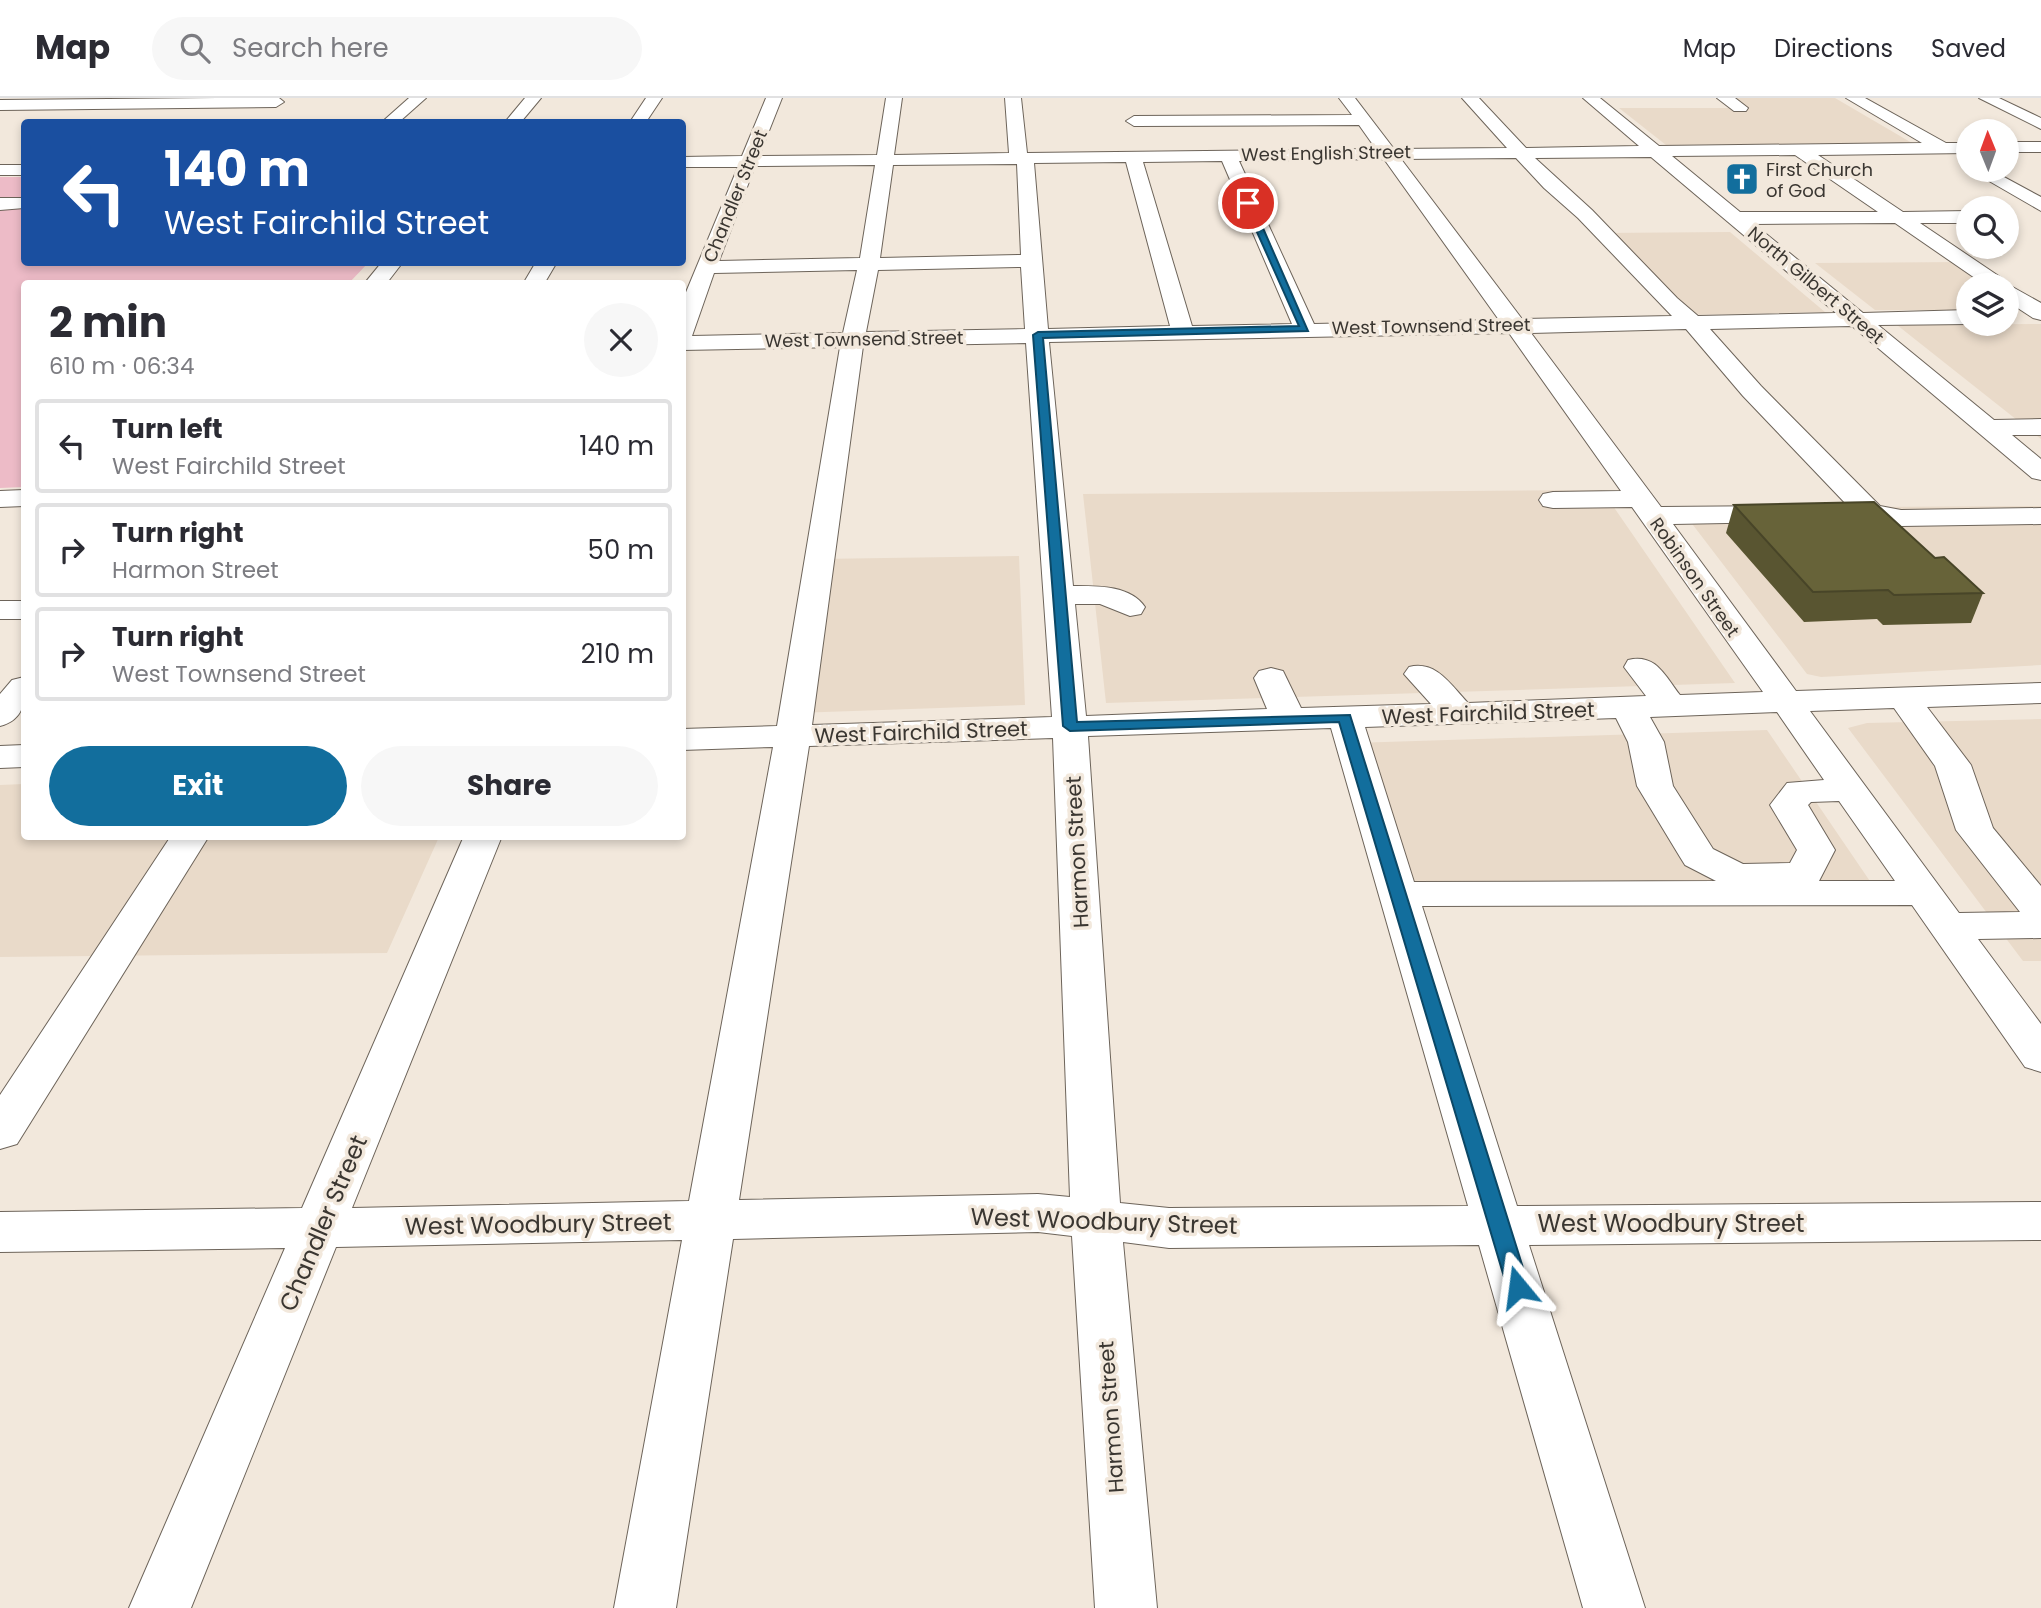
<!DOCTYPE html>
<meta charset="utf-8">
<style>
body{margin:0;font-family:Poppins,sans-serif;background:#f7f7f7;color:#2b2b33;height:100vh;display:flex;flex-direction:column;font-size:26px;white-space:nowrap}
*{box-sizing:border-box;margin:0}
p{font-size:23px;color:#7c7c81}
.icon{flex:none;width:38px;height:38px;fill:none;stroke:currentColor;stroke-width:2;stroke-linecap:round;stroke-linejoin:round}
.map{position:relative;flex:1;overflow:hidden}
.panel{position:absolute;left:21px;top:182px;width:665px;height:560px;display:flex;flex-direction:column;background:#fff;border-radius:7px;box-shadow:0 4px 10px #0003}
.panel>*{flex:none}
.banner{position:absolute;left:21px;top:21px;width:665px;height:147px;border-radius:7px;box-shadow:0 4px 10px #0003;background:#1a4fa0;color:#fff;overflow:hidden}
.needle{width:46px;rotate:359deg}
.buttons{position:absolute;left:1956px;top:21px;display:grid;gap:14px}
.buttons a{display:grid;place-items:center;width:63px;height:63px;border-radius:50%;background:#fff;box-shadow:0 4px 10px #0003;font-size:35px}
.pin{position:absolute;display:grid;place-items:center;width:60px;height:60px;color:#fff;margin:-30px;border:4px solid #fff;border-radius:50%;box-shadow:0 2px 7px #0007}
.me{position:absolute;width:77px;margin:-38px;rotate:344deg;stroke-linejoin:round;filter:drop-shadow(0 0 5px #0008)}
.turn{display:flex;align-items:center;gap:24px;height:147px;padding:0 28px;font-size:32px}
.turn .icon{width:91px;height:91px;stroke-width:2.5}
.turn b{display:block;font-size:49px;line-height:60px}
.round{display:grid;place-items:center;flex:none;width:74px;height:74px;border-radius:37px;background:#f7f7f7}
.head{display:flex;align-items:center;justify-content:space-between;height:119px;padding:0 28px}
h1{font-size:42px;font-weight:700;line-height:52px}
.action{display:flex;gap:14px;margin-top:auto;padding:14px 28px}
.action a{flex:1;height:80px;border-radius:42px;background:#126e9d;color:#fff;font-size:28px;font-weight:700;line-height:80px;text-align:center}
.action a+a{background:#f7f7f7;color:#2b2b33}
ul{padding:0;list-style:none}
li{display:flex;align-items:center;gap:21px;height:94px;margin:0 14px 10px;padding:0 14px;border:4px solid #e1e1e2;border-radius:7px}
li div{flex:1}
li b{display:block;font-size:26px}
li em{font-style:normal}
header{display:flex;align-items:center;gap:42px;box-sizing:border-box;height:98px;padding:0 35px;background:#fff;border-bottom:2px solid #e1e1e2}
header strong{font-size:33px}
nav{display:flex;gap:38px;margin-inline-start:auto;font-size:24px}
.search{width:490px;height:63px;background:#f7f7f7;display:flex;align-items:center;gap:18px;box-sizing:border-box;padding:0 24px;border-radius:38px;color:#7c7c81;font-size:26px}
.map>svg:first-child{display:block}
</style>
<header>
<strong>Map</strong>
<div class="search"><svg class="icon" aria-label="search" viewBox="0 0 24 24"><circle cx="10" cy="10" r="6"/><path d="M15 15l6 6"/></svg>Search here</div>
<nav><a>Map</a><a>Directions</a><a>Saved</a></nav>
</header>
<div class="map">
<svg width="2041" height="1510" viewBox="0 0 2041 1510">
<rect width="100%" height="100%" fill="#f2e8dc"/>
<path fill="#e9dac9" d="M1725,0h110l77,45 -246,2 -47,-37h119z
M1730,134l95,80 -142,3 -82,-82z
M1965,164l34,23h-30v25h-94l-60,-47z
M2041,226v115l-144,-114z
M1602,392l133,193 -629,20 -23,-209z
M2041,408v159l-220,12 -14,-3 -127,-166z
M1019,458l6,149 -229,8 23,-154z
M2041,621v242h-18l-175,-233 19,-5z
M1767,632l111,163 -479,1 -46,-151z
M24,686v52l415,1 -52,116 -387,4v-172z"/>
<path fill="#edbbc7" d="M0,79h24v85l344,1 -19,20 -325,1v203l-24,1z"/>
<g fill="none" stroke-linecap="round" stroke-linejoin="round">
<defs>
<path id="minor" d="M217,0h62l5,4 -8,5 -276,3v-10z
M409,0h17l-27,24h-17z
M525,0h16l-20,24h-16z
M646,0h16l-16,24h-16z
M766,0h16l-23,58 118,-1 9,-57h16l-8,57 115,-2 -4,-55h16l6,55 349,-4 -17,-24 -225,1 -8,-5 8,-5 218,-1 -13,-17h16l39,51 113,-1 -45,-50h17l47,50 113,-2 -56,-48h17l59,48 263,-3 -76,-45h19l81,45h23v10l-151,2 85,57 66,-1v12h-49l86,58 3,4 32,18v17l-8,-2 -26,-17v-16h-22l-90,-62 -141,1 109,89 106,-3v14l-91,1 116,95 47,-1v16h-29l29,24v21l-9,-2 -180,-152 -142,3 51,57 119,120 21,4 140,-2v16l-140,2 -63,-7 -4,-6 4,-6 9,-2 -104,-109 -57,-67 -155,4 130,174 123,-1 10,2 4,6 -4,6 -10,2 -111,2 123,167 245,-8v20l-114,4 44,58 22,63 48,58v52l-63,1 63,85v48l-16,-5 -113,-162 -490,1 95,300 524,-4v38l-512,5 116,363h-62l-104,-363 -310,3 -46,-6 34,366h-62l-23,-372 -34,-4 -305,7 -57,369h-62l68,-368 -346,7 -145,361h-62l156,-360 -285,4v-40l302,-4 162,-372h38l-150,372 337,-7 84,-454 -91,3v-21l95,-3 63,-379 -158,3v-48l56,-135h-56v-10l60,-1zM1795,57l83,57h-138l-68,-56zM1651,59l185,156 -138,3 -21,-18 -85,-88 -57,-52zM1516,60l28,30 34,30 94,98 -150,3 -121,-160zM1384,61l115,161 -185,4 -75,-163zM1222,63l70,163 -100,2 -49,-164zM1126,64l44,164 -122,3 -14,-166zM1017,66l4,91 -141,3 13,-93zM875,67l-15,93 -141,3 36,-95zM1021,169l4,62 -159,3 12,-62zM857,172l-14,63 -151,3 22,-63zM1509,235l112,158 -68,1 -10,2 -4,6 4,6 10,2 79,-1 131,185 -83,3c-15,-19 -24,-42 -52,-35l-4,7 22,29 -178,7c-17,-18 -32,-43 -59,-36l-5,7 27,30 -130,4 -18,-37 -12,-3 -12,3 -5,7 13,31 -181,7 -11,-112h25l30,12 11,-2 4,-7c-15,-22 -48,-21 -72,-21l-24,-244zM1026,245l26,374 -240,8 51,-379zM1894,610l41,58 21,64 64,82 -61,1 -149,-202zM1777,614l47,68 -37,3 -17,22 27,45 -7,13 -47,1 -30,-15 -40,-63 -9,-44 -14,-25zM1616,620l12,24 9,44 43,71 5,8 31,16 -302,1 -49,-155zM1331,630l137,478 -299,2 -49,-5 -32,-467zM1053,640l17,459 -32,-3 -299,6 70,-454zM1839,703l56,80h-76l16,-31 -27,-45 3,-3z
M1717,0h18l13,10 -2,3h-12z
M1979,0h20l42,20v11z
M2007,44h34v10h-34z
M0,67h24v10h-24z
M1970,72h21l50,27v14z
M0,100h24v10l-24,2z
M382,164h21l-17,22h-22z
M536,164h21l-13,22h-21z
M24,392v16l-24,1v-16z
M0,503h24v18h-24z
M24,579c2,22 1,43 -24,49v-32l12,-14z
M24,647v22l-24,1v-22z
M171,738h38l-192,308 -17,5v-54z"/>
</defs>
<use href="#minor" stroke="#6d645a" stroke-width="2"/>
<use href="#minor" fill="#fff" fill-rule="evenodd"/>
</g>
<path fill="#595531" d="M1734,407l249,88 -12,30 -88,2 -6,-6 -73,3 -78,-89z"/>
<path fill="#676339" stroke="#484528" stroke-width="2" d="M1874,404l61,56 9,-1 39,36 -89,2 -6,-5 -75,2 -79,-87z"/>
<path fill="#126e9d" stroke="#0c4866" stroke-width="2" d="M1248,102l4,3 56,128 -265,7 34,384 273,-7 179,572 -3,6 -8,3 -7,-3 -4,-6 -168,-565 -269,9 -7,-5 -30,-391 5,-3 261,-6 -55,-123z"/>
<defs>
<symbol id="church-square" viewBox="-11 -11 22 22"><rect x="-9" y="-9" width="18" height="18" rx="4" fill="#126e9d" stroke="#f2e8dc"/><path d="M-1.2-6h2.4v3.5h3.3v2.4h-3.3V6h-2.4V-.1h-3.3v-2.4h3.3Z" fill="#fff"/></symbol>
</defs>
<g fill-rule="evenodd">
<use href="#church-square" x="1723" y="62" width="38" height="38"/>
</g>
<g text-anchor="middle" dominant-baseline="central" stroke-width="7" stroke-linejoin="round" paint-order="stroke">
<g font-size="18" fill="#3a3631" stroke="#f2e8dc">
<text transform="translate(1326 55) rotate(-1)">West English Street</text>
<text transform="translate(735 98) rotate(-68)">Chandler Street</text>
<text transform="translate(1816 187) rotate(40)">North Gilbert Street</text>
<text transform="translate(1431 228) rotate(-1)">West Townsend Street</text>
<text transform="translate(864 241) rotate(-1)">West Townsend Street</text>
<text transform="translate(1695 479) rotate(55)">Robinson Street</text>
</g>
<g font-size="18" fill="#3a3631" stroke="#f2e8dc" text-anchor="start">
<text x="1766" y="71">First Church<tspan x="1766" dy="21">of God</tspan></text>
</g>
<g font-size="21" fill="#3a3631" stroke="#f2e8dc">
<text transform="translate(1488 615) rotate(-2)">West Fairchild Street</text>
<text transform="translate(921 634) rotate(-2)">West Fairchild Street</text>
<text transform="translate(1077 754) rotate(-93)">Harmon Street</text>
<text transform="translate(1111 1319) rotate(-94)">Harmon Street</text>
</g>
<g font-size="24" fill="#3a3631" stroke="#f2e8dc">
<text transform="translate(1104 1123) rotate(2)">West Woodbury Street</text>
<text transform="translate(323 1125) rotate(-67)">Chandler Street</text>
<text x="1671" y="1125">West Woodbury Street</text>
<text transform="translate(538 1126) rotate(-1)">West Woodbury Street</text>
</g>
</g>
</svg>
<div class="buttons">
<a><svg class="needle" viewBox="-14 -14 28 28"><path d="M0-13l5 13h-10z" fill="#e53935"/><path d="M0 13l5-13h-10z" fill="#7c7c81"/></svg></a>
<a><svg class="icon" aria-label="search" viewBox="0 0 24 24"><circle cx="10" cy="10" r="6"/><path d="M15 15l6 6"/></svg></a>
<a><svg class="icon" aria-label="layers" viewBox="0 0 24 24"><path d="M12 4l9 5-9 5-9-5zM3 14l9 5 9-5"/></svg></a>
</div>
<div class="pin" style="left:1248px;top:105px;background:#d93025"><svg class="icon" aria-label="arrive" viewBox="0 0 24 24"><path d="M6 21V4h12l-3 4 3 4H6"/></svg></div>
<svg class="me" style="left:1518px;top:1189px" viewBox="-20 -20 40 40"><path d="M0-17L14 15 0 8-14 15z" fill="#126e9d" stroke="#fff" stroke-width="4"/></svg>
<div class="banner">
<div class="turn"><svg class="icon" aria-label="left" viewBox="0 0 24 24"><path d="M17 20v-9H6M10 6l-5 5 5 5"/></svg><div><b>140 m</b>West Fairchild Street</div></div>
</div>
<section class="panel">
<div class="head"><div><h1>2 min</h1><p>610 m · 06:34</p></div><a class="round"><svg class="icon" aria-label="close" viewBox="0 0 24 24"><path d="M6 6l12 12M18 6L6 18"/></svg></a></div>
<ul>
<li><svg class="icon" aria-label="left" viewBox="0 0 24 24"><path d="M17 20v-9H6M10 6l-5 5 5 5"/></svg><div><b>Turn left</b><p>West Fairchild Street</p></div><em>140 m</em></li>
<li><svg class="icon" aria-label="right" viewBox="0 0 24 24"><path d="M7 20v-9h11M14 6l5 5-5 5"/></svg><div><b>Turn right</b><p>Harmon Street</p></div><em>50 m</em></li>
<li><svg class="icon" aria-label="right" viewBox="0 0 24 24"><path d="M7 20v-9h11M14 6l5 5-5 5"/></svg><div><b>Turn right</b><p>West Townsend Street</p></div><em>210 m</em></li>
</ul>
<div class="action"><a>Exit</a><a>Share</a></div>
</section>
</div>
